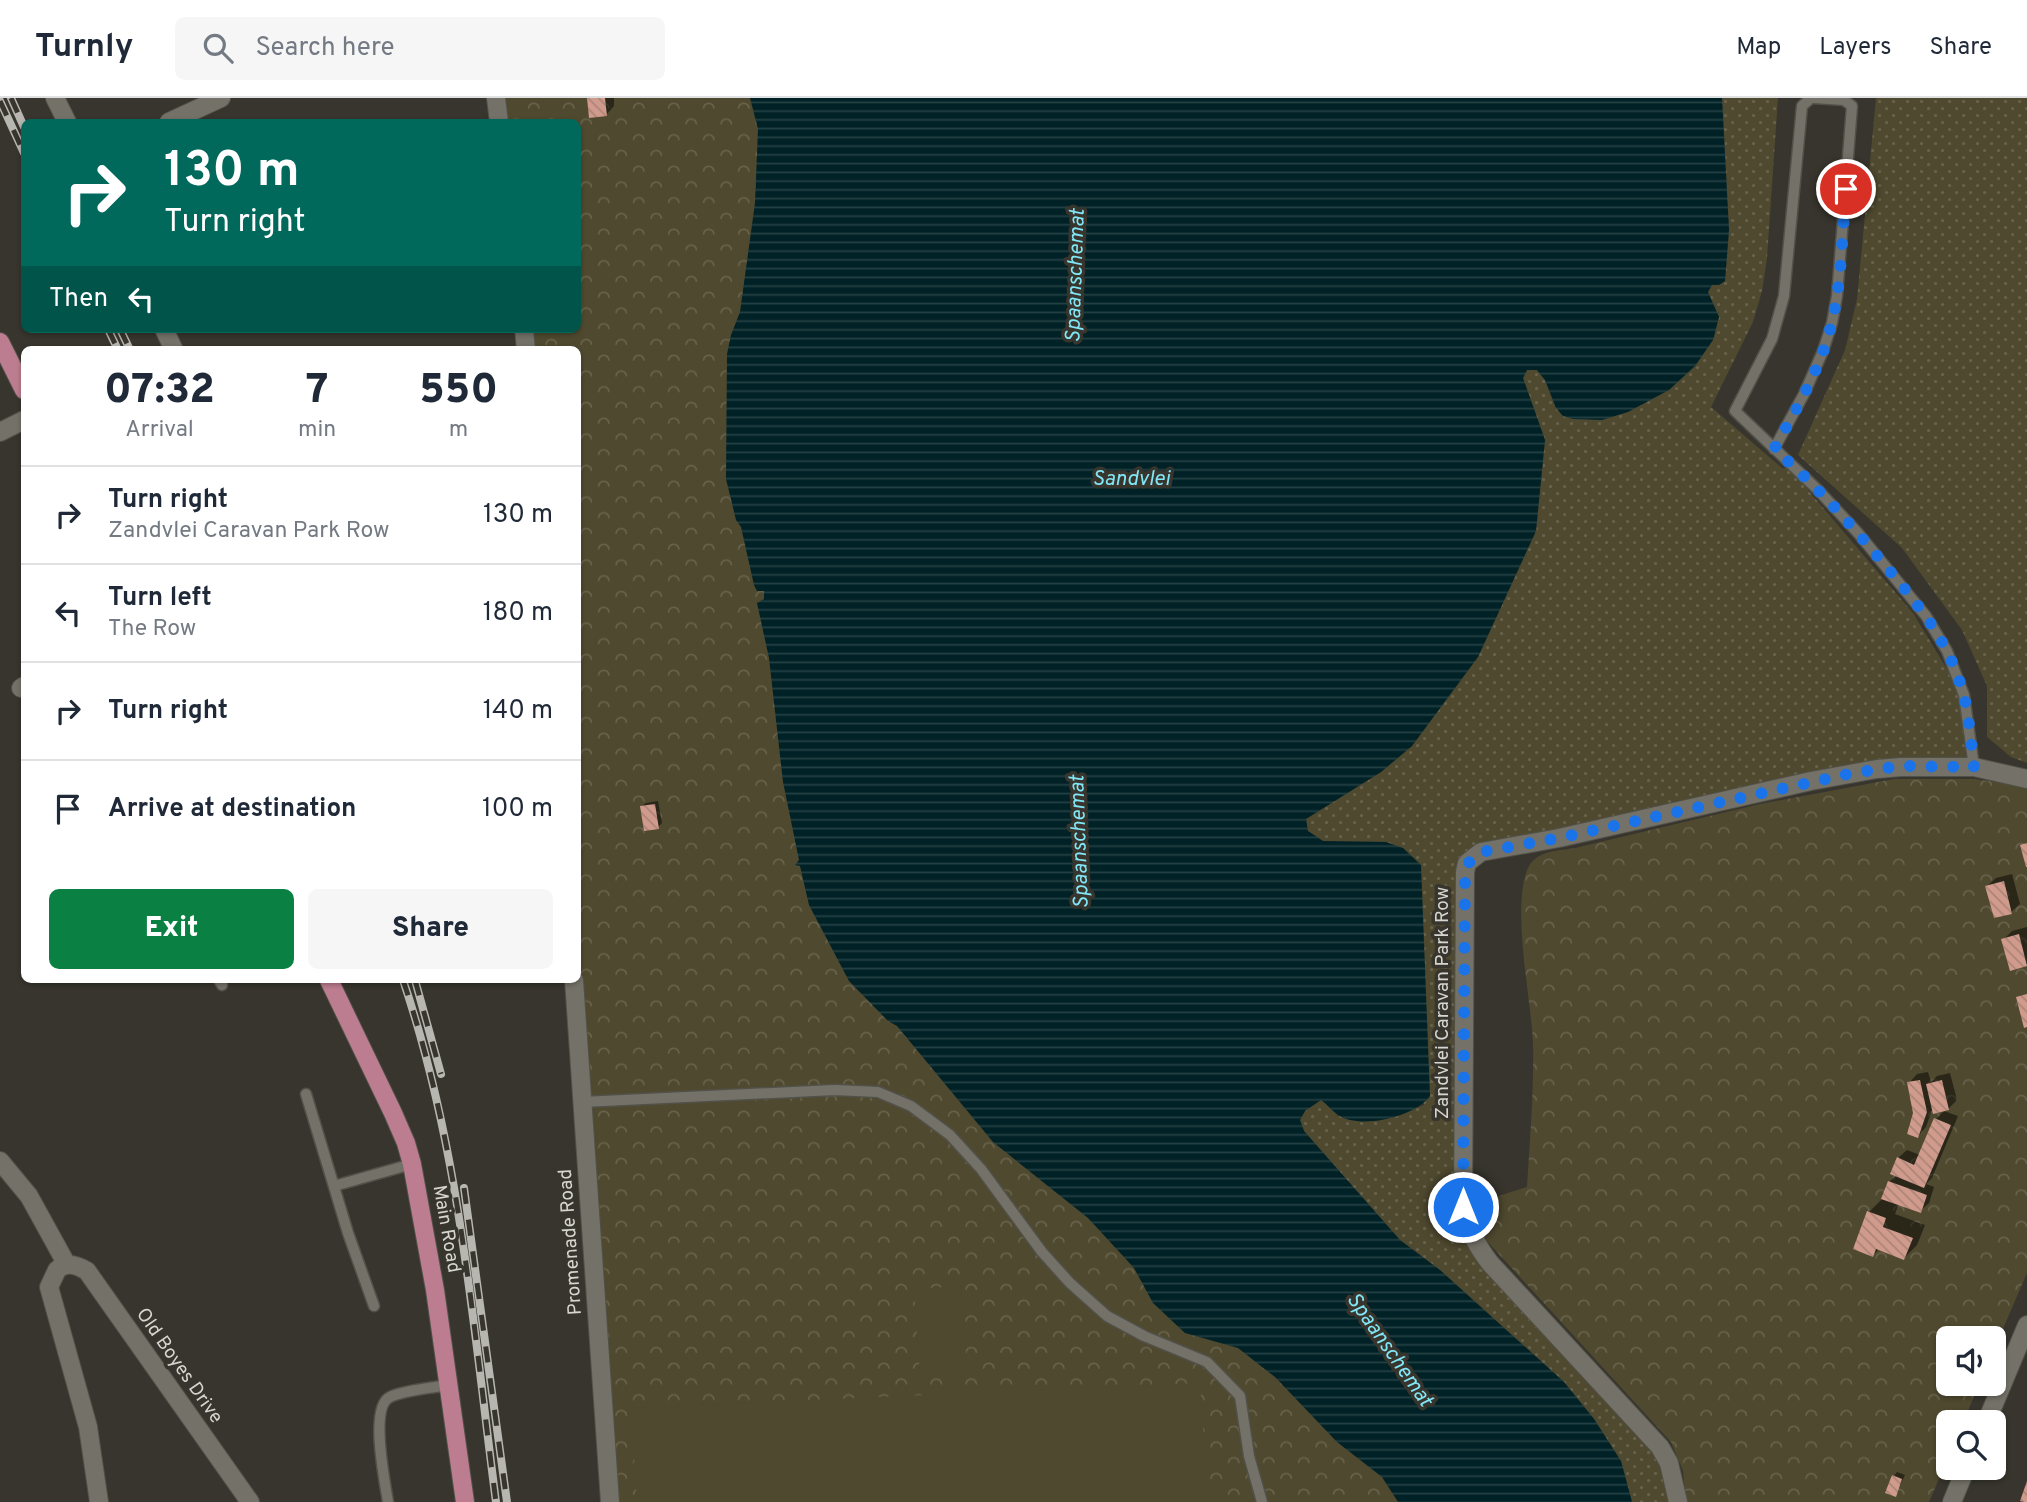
<!DOCTYPE html>
<style>
body{margin:0;font-family:Overpass,sans-serif;background:#f6f6f7;color:#1f2937;height:100vh;display:flex;flex-direction:column;font-size:26px;white-space:nowrap}
*{box-sizing:border-box;margin:0}
p{font-size:23px;color:#747a83}
.icon{flex:none;width:38px;height:38px;fill:none;stroke:currentColor;stroke-width:2;stroke-linecap:round;stroke-linejoin:round}
.map{position:relative;flex:1;overflow:hidden}
.drawer{position:absolute;left:21px;top:248px;width:560px;height:637px;display:flex;flex-direction:column;background:#fff;border-radius:10px;box-shadow:0 2px 5px #0004}
.drawer>*{flex:none}
.banner{position:absolute;left:21px;top:21px;width:560px;height:214px;border-radius:10px;box-shadow:0 2px 5px #0004;background:#00695c;color:#fff;overflow:hidden}
.fabs{position:absolute;left:1936px;top:1228px;display:grid;gap:14px}
.fabs a{display:grid;place-items:center;width:70px;height:70px;border-radius:10px;background:#fff;box-shadow:0 2px 5px #0004;font-size:35px}
.pin{position:absolute;display:grid;place-items:center;width:60px;height:60px;color:#fff;margin:-30px;border:4px solid #fff;border-radius:50%;box-shadow:0 2px 7px #0007}
.me{position:absolute;width:77px;margin:-38px;rotate:0deg;stroke-linejoin:round;filter:drop-shadow(0 0 5px #0008)}
.turn{display:flex;align-items:center;gap:24px;height:147px;padding:0 28px;font-size:32px}
.turn .icon{width:91px;height:91px;stroke-width:2.5}
.turn b{display:block;font-size:49px;line-height:60px}
.then{display:flex;align-items:center;height:66px;padding:0 28px;background:#0003;gap:14px;font-size:26px}
.eta{display:flex;justify-content:space-evenly;align-items:center;height:119px;text-align:center}
.eta b{font-size:42px;font-weight:800;line-height:49px}
.button{display:flex;gap:14px;margin-top:auto;padding:14px 28px}
.button a{flex:1;height:80px;border-radius:10px;background:#0b8043;color:#fff;font-size:28px;font-weight:800;line-height:80px;text-align:center}
.button a+a{background:#f6f6f7;color:#1f2937}
ul{padding:0;list-style:none}
li{display:flex;align-items:center;gap:21px;height:98px;padding:0 28px;border-top:2px solid #e0e1e3}
li div{flex:1}
li b{display:block;font-size:26px}
li em{font-style:normal}
header{display:flex;align-items:center;gap:42px;box-sizing:border-box;height:98px;padding:0 35px;background:#fff;border-bottom:2px solid #e0e1e3}
header strong{font-size:33px}
nav{display:flex;gap:38px;margin-inline-start:auto;font-size:24px}
.search{width:490px;height:63px;background:#f6f6f7;display:flex;align-items:center;gap:18px;box-sizing:border-box;padding:0 24px;border-radius:10px;color:#747a83;font-size:26px}
.map>svg:first-child{display:block}
</style>
<header>
<strong>Turnly</strong>
<div class="search"><svg class="icon" aria-label="search" viewBox="0 0 24 24"><circle cx="10" cy="10" r="6"/><path d="M15 15l6 6"/></svg>Search here</div>
<nav><a>Map</a><a>Layers</a><a>Share</a></nav>
</header>
<div class="map">
<svg width="2027" height="1404" viewBox="0 0 2027 1404">
<defs>
<pattern id="grass-dots" width="8" height="8" patternUnits="userSpaceOnUse" patternTransform="scale(1.75)"><rect width="8" height="8" fill="#4f492f"/><path d="M2 2h.1M6 6h.1" fill="none" stroke="#68624c" stroke-width="1.8" stroke-linecap="round"/></pattern>
<pattern id="park-crowns" width="20" height="18" patternUnits="userSpaceOnUse" patternTransform="scale(1.75)"><rect width="20" height="18" fill="#4f492f"/><path d="M2 6a3 3 0 1 1 6 0M12 15a3 3 0 1 1 6 0" fill="none" stroke="#68624c"/></pattern>
<pattern id="water-rules" width="6" height="5" patternUnits="userSpaceOnUse" patternTransform="scale(1.75)"><rect width="6" height="5" fill="#002126"/><path d="M0 2.5h6" fill="none" stroke="#244044"/></pattern>
<pattern id="building-back-hatch" width="6" height="6" patternUnits="userSpaceOnUse" patternTransform="scale(1.75)"><rect width="6" height="6" fill="#d09b8c"/><path d="M-1 5l2 2M0 0l6 6M5-1l2 2" fill="none" stroke="#ac8478"/></pattern>
</defs>
<rect width="100%" height="100%" fill="#37352d"/>
<path fill="url(#grass-dots)" d="M1722,0h56l-11,160 -5,33 -9,31 -42,85 71,61 8,1 123,144 45,74 9,76 -76,1 -418,84 -2,390 185,204 20,60h-44l-11,-41 -27,-42 -30,-37 -124,-112 -40,-30 -96,-109 -4,-11 4,-9 18,-12 16,17 49,3 37,-14 -38,-263 -63,-1 -15,-10 -2,-12 75,-47 31,-26 66,-89 58,-126 9,-91 -22,-62 4,-8h10l8,10 11,28 139,-42 18,-26 6,-23 -11,-25 4,-7 13,-4 4,-51z
M1876,0h151v665l-16,-6 -24,-20v-51l-25,-56 -60,-82 -104,-93 47,-105 12,-51z"/>
<path fill="url(#park-crowns)" d="M496,0h1226l7,132 -4,51 -6,4h-7l-4,7 11,25 -6,23 -18,26 -26,24 -41,22 -26,8 -29,-1 -10,-3 -7,-8 -11,-28 -8,-10h-10l-4,8 22,62 -9,91 -58,126 -66,89 -31,26 -75,47 2,12 15,10 63,1 17,6 18,17 9,231c-15,21 -69,34 -92,19 -6,-4 -11,-11 -17,-15l-17,11 -4,9 4,11 96,109 40,30 124,112 30,37 27,42 11,41h-1022l-32,-522v-630h-52l-2,-21h54v-207h-79z
M1894,681h80l53,7v487l-34,79v-13h-45v45h31l-16,39h-15v35l-19,44h-243l-3,-31 -12,-29 -186,-203 -12,-35 54,-17c3,-48 7,-97 6,-144 -2,-45 -22,-136 -5,-175 9,-18 30,-17 47,-20l185,-44z"/>
<path fill="#4f492f" d="M961,1188l6,83 -47,4 -6,-84z
M1200,1285l8,119h-571l-6,-94z"/>
<path fill="url(#water-rules)" d="M750,0h972l7,132 -4,51 -6,4h-7l-4,7 11,25 -6,23 -18,26 -26,24 -41,22 -26,8 -29,-1 -10,-3 -7,-8 -11,-28 -8,-10h-10l-4,8 22,62 -9,91 -58,126 -66,89 -31,26 -75,47 2,12 15,10 63,1 17,6 18,17 9,231c-15,21 -70,34 -92,19 -6,-4 -11,-11 -17,-15l-16,11 -5,9 4,11 96,109 40,30 124,112 30,37 27,42 11,41h-234l-16,-25 -45,-35 -62,-65 -37,-29 -53,-15 -32,-30 -19,-35 -46,-50 -95,-76 -96,-116 -9,-5 -39,-40 -40,-76 -9,-39 -5,-1 4,-5 -16,-78 -14,-124 -12,-55 7,-4v-8h-7l-3,-6 -13,-58 -5,-7 -10,-41 1,-125 4,-19 9,-23 15,-109 3,-74z"/>
<path fill="#0007" d="M589,0h25v8l-8,9z
M658,703l4,22 -4,4 -16,-21 4,-3z
M2012,776l8,30 -9,8 -24,-26 9,-8z
M2027,829v37l-16,5 -8,-29 9,-9z
M1928,974l3,10 6,-6 13,-3 7,27 -9,9 -15,-2 -7,20 -8,9 -9,-53 8,-9z
M1944,1013l14,5 -26,62 -6,6 8,3 -5,16 -9,8 -21,-8 -4,11 30,11 -8,20 -13,13 -25,-9 -6,6 -18,-7 14,-36 13,-13 7,-17 8,-7 1,-17 9,-8 13,5 16,-36z
M1897,1374l8,3 -10,20 -1,-19z"/>
<path fill="url(#building-back-hatch)" d="M587,0h18l2,18 -18,2z
M655,706l4,25 -15,2 -4,-25z
M2027,745v24h-1l-6,-22z
M2004,783l8,33 -18,4 -9,-32z
M2019,836l8,32 -17,5 -9,-32z
M2027,896v33l-3,1 -8,-31z
M1920,982l7,32 -9,26 -11,-4 6,-21 -6,-31z
M1942,982l7,30 -16,4 -7,-30z
M1934,1020l17,7 -27,63 -34,-14 7,-17 17,8z
M1888,1083l39,14 -6,18 -40,-14z
M1867,1113l19,7 -3,9 30,11 -9,22 -28,-11 -3,8 -20,-8z
M1892,1377l10,4 -6,18 -11,-4z
M2027,1383v21h-3l-4,-1z"/>
<g fill="none" stroke-linecap="round" stroke-linejoin="round">
<defs>
<path id="service" d="M1811,0l-9,8 -18,190 -12,43 -37,72 83,79 40,43 68,83 21,35 17,44 10,72
M1774,351l30,-55 19,-43 9,-28 5,-27 15,-190 -8,-6 -30,-2
M219,882l3,5
M306,996l42,139 26,73
M582,1004l253,-12 43,2 33,14 39,29 31,34 61,83 28,31 37,33 37,20 63,26 33,34 9,60 13,46
M334,1088l78,-22
M388,1404c-3,-20 -19,-95 2,-105 14,-7 42,-9 59,-12"/>
<path id="minor" d="M55,0l12,24
M496,0l3,24
M169,24l52,-24
M164,231l10,21
M524,231l2,21
M0,334l24,-12
M21,590l3,-2
M574,882l36,522
M0,1063l29,35 38,69
M1986,1325l41,-98
M99,1404l-11,-75 -39,-140 8,-17c9,-9 20,-5 30,1l163,231
M1678,1404l-9,-39 -9,-16 -170,-184c-13,-17 -23,-35 -27,-56l2,-335 2,-9 14,-11 78,-14 252,-57 66,-12 24,-2h73l53,12
M1952,1404l14,-34"/>
<path id="primary" d="M0,244l24,48
M329,882l64,133 13,30 6,21 23,126 30,212"/>
</defs>
<use href="#service" stroke="#525149" stroke-width="13"/>
<use href="#minor" stroke="#525149" stroke-width="20"/>
<use href="#primary" stroke="#525149" stroke-width="20"/>
<use href="#service" stroke="#747268" stroke-width="10"/>
<use href="#minor" stroke="#747268" stroke-width="18"/>
<use href="#primary" stroke="#bd7d91" stroke-width="18"/>
<defs>
<path id="rail" d="M11,0l13,29
M0,3l24,52
M108,231l10,21
M120,231l10,21
M403,882c57,168 70,347 93,522
M415,882l26,94
M464,1090l43,314"/>
</defs>
<use href="#rail" stroke="#b7b6b0" stroke-width="8"/>
<use href="#rail" stroke="#37352d" stroke-width="5" stroke-dasharray="16" stroke-linecap="butt"/>
</g>
<g fill="none" stroke-linecap="round" stroke-linejoin="round">
<path stroke="#1a73e8" stroke-width="12" stroke-dasharray="0 21.6" d="M1463,1109l2,-335c3,-10 7,-15 16,-20l78,-14 294,-65 48,-7 73,1c-4,-30 -5,-61 -16,-90 -16,-46 -49,-83 -80,-120 -32,-38 -66,-76 -104,-108 23,-41 47,-81 58,-127 10,-43 10,-89 14,-133"/>
</g>
<g text-anchor="middle" dominant-baseline="central" stroke-width="7" stroke-linejoin="round" paint-order="stroke">
<g font-size="19" fill="#d6d5d0" stroke="#37352d">
<text transform="translate(1443 905) rotate(-90)">Zandvlei Caravan Park Row</text>
<text transform="translate(446 1131) rotate(80)">Main Road</text>
<text transform="translate(571 1144) rotate(-94)">Promenade Road</text>
<text transform="translate(179 1268) rotate(55)">Old Boyes Drive</text>
</g>
<g font-size="21" font-style="italic" fill="#81e7f7" stroke="#37352d">
<text transform="translate(1076 178) rotate(-88)">Spaanschemat</text>
<text x="1131" y="381">Sandvlei</text>
<text transform="translate(1080 744) rotate(-92)">Spaanschemat</text>
<text transform="translate(1389 1252) rotate(55)">Spaanschemat</text>
</g>
</g>
</svg>
<div class="fabs">
<a><svg class="icon" aria-label="sound" viewBox="0 0 24 24"><path d="M4 9h4l5-4v14l-5-4H4zM17 9q2 3 0 6"/></svg></a>
<a><svg class="icon" aria-label="search" viewBox="0 0 24 24"><circle cx="10" cy="10" r="6"/><path d="M15 15l6 6"/></svg></a>
</div>
<div class="pin" style="left:1846px;top:91px;background:#d93025"><svg class="icon" aria-label="arrive" viewBox="0 0 24 24"><path d="M6 21V4h12l-3 4 3 4H6"/></svg></div>
<svg class="me" style="left:1463px;top:1109px" viewBox="-20 -20 40 40"><circle r="17" fill="#1a73e8" stroke="#fff" stroke-width="3"/><path d="M0-11L8 9 0 5-8 9z" fill="#fff"/></svg>
<div class="banner">
<div class="turn"><svg class="icon" aria-label="right" viewBox="0 0 24 24"><path d="M7 20v-9h11M14 6l5 5-5 5"/></svg><div><b>130 m</b>Turn right</div></div>
<div class="then">Then<svg class="icon" aria-label="left" viewBox="0 0 24 24"><path d="M17 20v-9H6M10 6l-5 5 5 5"/></svg></div>
</div>
<section class="drawer">
<div class="eta">
<div><b>07:32</b><p>Arrival</p></div>
<div><b>7</b><p>min</p></div>
<div><b>550</b><p>m</p></div>
</div>
<ul>
<li><svg class="icon" aria-label="right" viewBox="0 0 24 24"><path d="M7 20v-9h11M14 6l5 5-5 5"/></svg><div><b>Turn right</b><p>Zandvlei Caravan Park Row</p></div><em>130 m</em></li>
<li><svg class="icon" aria-label="left" viewBox="0 0 24 24"><path d="M17 20v-9H6M10 6l-5 5 5 5"/></svg><div><b>Turn left</b><p>The Row</p></div><em>180 m</em></li>
<li><svg class="icon" aria-label="right" viewBox="0 0 24 24"><path d="M7 20v-9h11M14 6l5 5-5 5"/></svg><div><b>Turn right</b></div><em>140 m</em></li>
<li><svg class="icon" aria-label="arrive" viewBox="0 0 24 24"><path d="M6 21V4h12l-3 4 3 4H6"/></svg><div><b>Arrive at destination</b></div><em>100 m</em></li>
</ul>
<div class="button"><a>Exit</a><a>Share</a></div>
</section>
</div>
